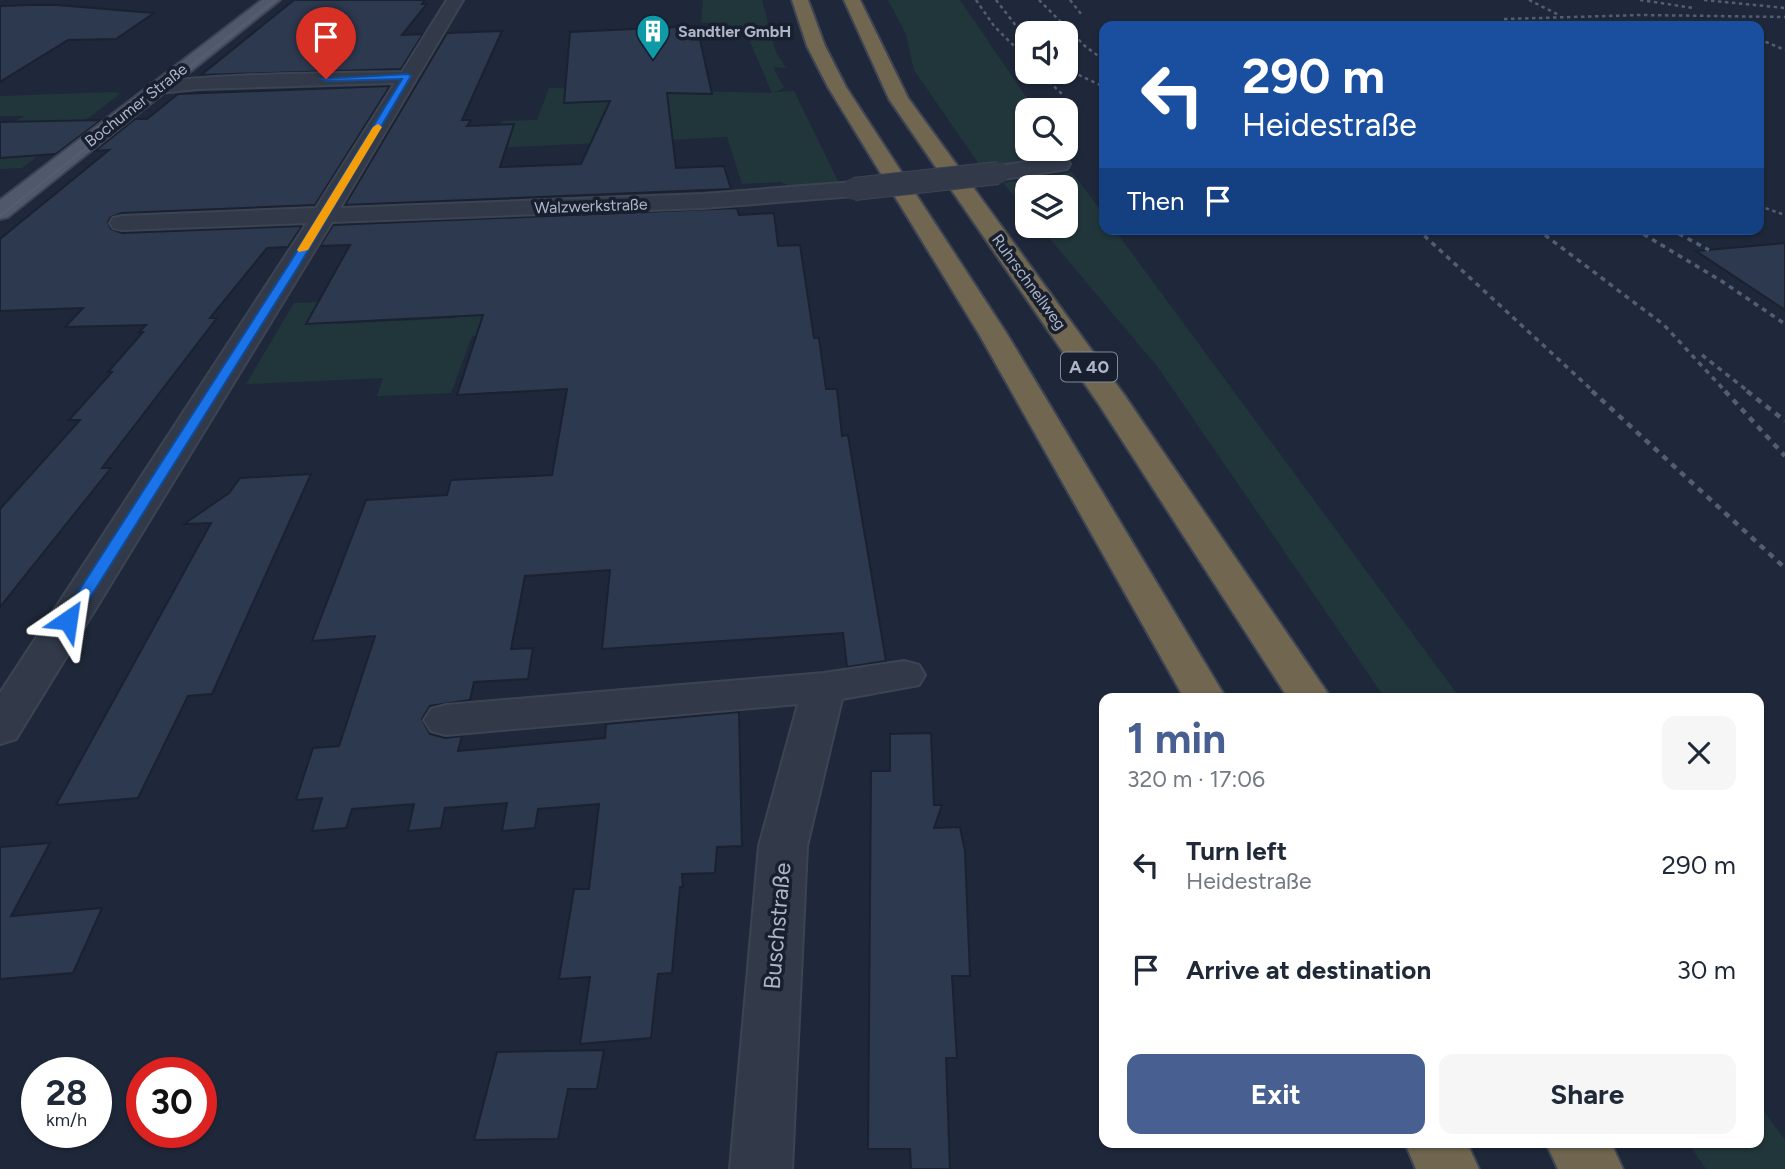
<!DOCTYPE html>
<meta charset="utf-8">
<style>
body{margin:0;font-family:Figtree,sans-serif;background:#f6f6f7;color:#1f2937;height:100vh;display:flex;flex-direction:column;font-size:26px;white-space:nowrap}
*{box-sizing:border-box;margin:0}
p{font-size:23px;color:#747a83}
.icon{flex:none;width:38px;height:38px;fill:none;stroke:currentColor;stroke-width:2;stroke-linecap:round;stroke-linejoin:round}
.map{position:relative;flex:1;overflow:hidden}
.drawer{position:absolute;left:1099px;top:693px;width:665px;height:455px;display:flex;flex-direction:column;background:#fff;border-radius:14px;box-shadow:0 2px 5px #0004}
.drawer>*{flex:none}
.hud{position:absolute;left:1099px;top:21px;width:665px;height:214px;border-radius:14px;box-shadow:0 2px 5px #0004;background:#1a4fa0;color:#fff;overflow:hidden}
.buttons{position:absolute;left:1015px;top:21px;display:grid;gap:14px}
.buttons a{display:grid;place-items:center;width:63px;height:63px;border-radius:14px;background:#fff;box-shadow:0 2px 5px #0004;font-size:35px}
.speed{position:absolute;left:21px;top:1057px;display:flex;gap:14px;font-size:35px;font-weight:700;text-align:center}
.speed>*{display:grid;place-content:center;width:91px;height:91px;border-radius:50%;background:#fff;box-shadow:0 2px 5px #0004;line-height:1}
.speed small{font-size:18px;font-weight:400}
.speed .limit{border:10px solid #d22;background:#fff;color:#111}
.pin{position:absolute;display:grid;place-items:center;width:60px;height:60px;color:#fff;margin:-72px -30px;border-radius:50% 50% 50% 0;rotate:-45deg;box-shadow:0 0 7px #0007}
.pin .icon{rotate:45deg}
.me{position:absolute;width:77px;margin:-38px;rotate:32deg;stroke-linejoin:round;filter:drop-shadow(0 0 5px #0008)}
.turn{display:flex;align-items:center;gap:24px;height:147px;padding:0 28px;font-size:32px}
.turn .icon{width:91px;height:91px;stroke-width:2.5}
.turn b{display:block;font-size:49px;line-height:60px}
.then{display:flex;align-items:center;height:66px;padding:0 28px;background:#0003;gap:14px;font-size:26px}
.round{display:grid;place-items:center;flex:none;width:74px;height:74px;border-radius:14px;background:#f6f6f7}
.overview{display:flex;align-items:center;justify-content:space-between;height:119px;padding:0 28px}
h1{font-size:42px;font-weight:700;line-height:52px;color:#485f91}
.button{display:flex;gap:14px;margin-top:auto;padding:14px 28px}
.button a{flex:1;height:80px;border-radius:14px;background:#485f91;color:#fff;font-size:28px;font-weight:700;line-height:80px;text-align:center}
.button a+a{background:#f6f6f7;color:#1f2937}
ul{padding:0;list-style:none}
li{display:flex;align-items:center;gap:21px;height:105px;padding:0 28px}
li div{flex:1}
li b{display:block;font-size:26px}
li em{font-style:normal}
.map>svg:first-child{display:block}
</style>
<div class="map">
<svg width="1785" height="1169" viewBox="0 0 1785 1169">
<rect width="100%" height="100%" fill="#1f283a"/>
<path fill="#21363b" d="M703,0h59l13,50 11,18 -13,-1 11,21 -9,4 19,-1 45,92 -46,5 -12,-6 -39,2 -15,-47 -234,11 9,-27 35,-1 12,-32 223,5 -27,-63 -44,-8z
M888,0h72l75,110h-8v39h21l4,11 -14,-10 -17,2 5,7 -12,2 3,3 -36,3 -67,-97 -8,-36z
M115,92l5,2 -98,74 -22,1v-37l24,-16h-24v-20z
M1072,172l32,43v14h10l346,469h-75l-228,-332 -118,-140h27v-39h-39v25l-24,-29z
M347,301l-11,23 120,-6 8,-17 108,31 -100,4 -21,57 -74,3 6,-18 -137,6 48,-81z
M1759,1105l26,35v29h-79l-18,-26h71z"/>
<path fill="#2d394f" stroke="#1a2231" stroke-width="2" d="M294,0h131l-3,4h5l-25,31 21,-1 -22,35 -200,6z
M30,5h27l97,8 -38,26 -48,1 -68,42v-76z
M697,26l15,68 -45,-1 9,75 48,-2 7,23 -386,16 102,-172 55,-2 -40,89h9l-4,6 47,-2 -14,43 81,-3 29,-63 -46,2 6,-71z
M390,86l-75,119 -193,8 -11,4 -3,5 3,7 11,4 180,-7 -14,21 -21,1 -57,70h7l-115,150h9l-111,139v-98l80,-89h-11l43,-48h-4l35,-40h-4l7,-7 -81,2 18,-19 -83,3v-72l109,-89 -14,1 40,-32h12l31,-25z
M101,120l-45,34 -56,4v-36z
M737,208l2,7 35,-2 4,33 22,-1 14,93h5l7,51h11l5,47 6,-1 38,226 -39,6 -4,-34 -241,16 8,-79 -85,6 -14,73 22,-1 -5,31 -54,3 -4,18 -40,6 -8,13 8,15 15,4 17,-2 -4,15 147,-13 1,-14 133,-12 3,134 -25,1 -2,26 -33,1 1,13h-3l-8,86 -14,1 -7,64 -71,6 10,-67 -31,2 15,-90h15l10,-85 -61,5 -3,19 -33,3 5,-28 -62,5 -4,20 -33,3 6,-27 -62,5 -6,19 -34,3 10,-33 -26,2 17,-52 26,-2 36,-110 -63,5 54,-141 81,-5 4,-15 101,-5 15,-86 -110,6 26,-80 -177,9 44,-79 -30,1 13,-21z
M1785,243v67l-89,-59z
M311,474l-99,220 -24,2 -50,102 -82,7 155,-282 -27,1 45,-31 11,-15z
M931,733l3,72h8l-8,23 26,-1 5,24 5,125h-18l5,82h-11l4,111h-39l-1,-20h-42l3,-378h19v-37z
M50,843l-39,73 91,-8 -29,65 -73,6v-132z
M604,1050l-7,39h-29l-10,50 -84,1 23,-88z"/>
<g fill="none" stroke-linecap="round" stroke-linejoin="round">
<defs>
<path id="minor" d="M447,0h16l-123,208 363,-14 151,-12 8,2 3,5 -3,5 -8,2 -151,12 -371,14 -316,517 -16,5v-51l307,-470 -185,7 -9,-2 -3,-5 3,-5 9,-2 194,-8 79,-125 -197,6 -39,4 -9,-6c11,-14 220,-14 252,-15z
M1059,157l8,2 3,5 -3,5 -69,11 -8,-2 -3,-5 3,-5 8,-2z
M904,661l15,4 6,10 -6,10 -77,14 -35,147 -15,323h-62l29,-323 39,-142 -352,31 -15,-4 -7,-11 7,-11 15,-4 378,-32z"/>
<path id="major" d="M262,0h18l-272,217 -8,2v-19z"/>
<path id="highway" d="M792,0h16l17,46 21,41 161,247 219,364h-42l-205,-364 -151,-247 -21,-41z
M844,0h16l48,98 217,298 206,302h-43l-190,-295 -209,-304z
M1405,1143h62l12,26h-63z
M1546,1143h65l12,26h-65z"/>
</defs>
<use href="#minor" stroke="#3c4454" stroke-width="4"/>
<use href="#major" stroke="#3c4454" stroke-width="4"/>
<use href="#highway" stroke="#3d4555" stroke-width="4"/>
<use href="#minor" fill="#323a4a" fill-rule="evenodd"/>
<use href="#major" fill="#50596b" fill-rule="evenodd"/>
<use href="#highway" fill="#71664f" fill-rule="evenodd"/>
<path stroke="#545e72" stroke-width="2" d="M0,216l275,-216"/>
<path stroke="#545e72" stroke-width="2.5" stroke-dasharray="3.5 3.5" stroke-linecap="butt" d="M976,0l18,26 33,33
M996,0l31,40
M1039,0l47,47 18,13
M1070,0l12,15
M1529,0l30,15
M1640,0l54,8
M1704,0l81,8
M1504,19l137,-4 144,2
M1237,23l3,3
M1759,39l26,11
M1066,69l38,18
M1039,72l23,22
M1759,206l26,9
M1416,229l2,2
M1536,229l3,2
M1634,229l4,2
M1669,229l4,2"/>
<path stroke="#545e72" stroke-width="3.5" stroke-dasharray="5 5" stroke-linecap="butt" d="M1417,229l177,163
M1537,229l127,96 62,67
M1635,229l88,53 62,42
M1670,229l39,21
M1702,355l47,37"/>
<path stroke="#545e72" stroke-width="4.5" stroke-dasharray="6 6" stroke-linecap="butt" d="M1592,391l193,177
M1725,391l60,65
M1747,391l38,30"/>
<defs>
<path id="minor-bridge" d="M854,189l144,-16"/>
</defs>
<use href="#minor-bridge" stroke="#3c4454" stroke-width="24" stroke-linecap="butt"/>
<use href="#minor-bridge" stroke="#323a4a" stroke-width="22"/>
</g>
<path fill="#1a73e8" stroke="#114b97" stroke-width="2" d="M408,74l3,2 -111,188 -224,356 -8,5 -6,-2 -2,-3 229,-356 113,-185 -76,2 -4,-2z"/>
<path fill="#f59e0b" d="M378,124l4,3 -74,123 -9,2 -2,-2 76,-123z"/>
<defs>
<symbol id="building-pin" viewBox="-11 -11 22 30"><path d="M0 17L-7.5 6A9.5 9.5 0 1 1 7.5 6Z" fill="#0f9aa8" stroke="#18202f"/><path d="M-4-6H4V6H1V3H-1V6H-4ZM-2.5-4.3h1.7v1.8h-1.7ZM.8-4.3h1.7v1.8H.8ZM-2.5-1h1.7V.8h-1.7ZM.8-1h1.7V.8H.8Z" fill="#fff"/></symbol>
</defs>
<g fill-rule="evenodd">
<use href="#building-pin" x="634" y="12" width="38" height="52"/>
</g>
<g text-anchor="middle" dominant-baseline="central" stroke-width="7" stroke-linejoin="round" paint-order="stroke">
<g font-size="16" font-weight="bold" fill="#adb5c7" stroke="#18202f" text-anchor="start">
<text x="678" y="31">Sandtler GmbH</text>
</g>
<g font-size="16" fill="#adb5c7" stroke="#18202f">
<text transform="translate(136 105) rotate(-38)">Bochumer Straße</text>
<text transform="translate(591 206) rotate(-2)">Walzwerkstraße</text>
<text transform="translate(1029 282) rotate(54)">Ruhrschnellweg</text>
</g>
<rect fill="#18202f" stroke="#808899" stroke-width="2" x="1061" y="352.5" width="56" height="29" rx="5"/>
<g font-size="18" font-weight="bold" fill="#adb5c7">
<text x="1089" y="367">A 40</text>
</g>
<g font-size="23" fill="#adb5c7" stroke="#18202f">
<text transform="translate(777 926) rotate(-85)">Buschstraße</text>
</g>
</g>
</svg>
<div class="buttons">
<a><svg class="icon" aria-label="sound" viewBox="0 0 24 24"><path d="M4 9h4l5-4v14l-5-4H4zM17 9q2 3 0 6"/></svg></a>
<a><svg class="icon" aria-label="search" viewBox="0 0 24 24"><circle cx="10" cy="10" r="6"/><path d="M15 15l6 6"/></svg></a>
<a><svg class="icon" aria-label="layers" viewBox="0 0 24 24"><path d="M12 4l9 5-9 5-9-5zM3 14l9 5 9-5"/></svg></a>
</div>
<div class="speed"><div>28<small>km/h</small></div><div class="limit">30</div></div>
<div class="pin" style="left:326px;top:79px;background:#d93025"><svg class="icon" aria-label="arrive" viewBox="0 0 24 24"><path d="M6 21V4h12l-3 4 3 4H6"/></svg></div>
<svg class="me" style="left:68px;top:620px" viewBox="-20 -20 40 40"><path d="M0-17L14 15 0 8-14 15z" fill="#1a73e8" stroke="#fff" stroke-width="4"/></svg>
<div class="hud">
<div class="turn"><svg class="icon" aria-label="left" viewBox="0 0 24 24"><path d="M17 20v-9H6M10 6l-5 5 5 5"/></svg><div><b>290 m</b>Heidestraße</div></div>
<div class="then">Then<svg class="icon" aria-label="arrive" viewBox="0 0 24 24"><path d="M6 21V4h12l-3 4 3 4H6"/></svg></div>
</div>
<section class="drawer">
<div class="overview"><div><h1>1 min</h1><p>320 m · 17:06</p></div><a class="round"><svg class="icon" aria-label="close" viewBox="0 0 24 24"><path d="M6 6l12 12M18 6L6 18"/></svg></a></div>
<ul>
<li><svg class="icon" aria-label="left" viewBox="0 0 24 24"><path d="M17 20v-9H6M10 6l-5 5 5 5"/></svg><div><b>Turn left</b><p>Heidestraße</p></div><em>290 m</em></li>
<li><svg class="icon" aria-label="arrive" viewBox="0 0 24 24"><path d="M6 21V4h12l-3 4 3 4H6"/></svg><div><b>Arrive at destination</b></div><em>30 m</em></li>
</ul>
<div class="button"><a>Exit</a><a>Share</a></div>
</section>
</div>
